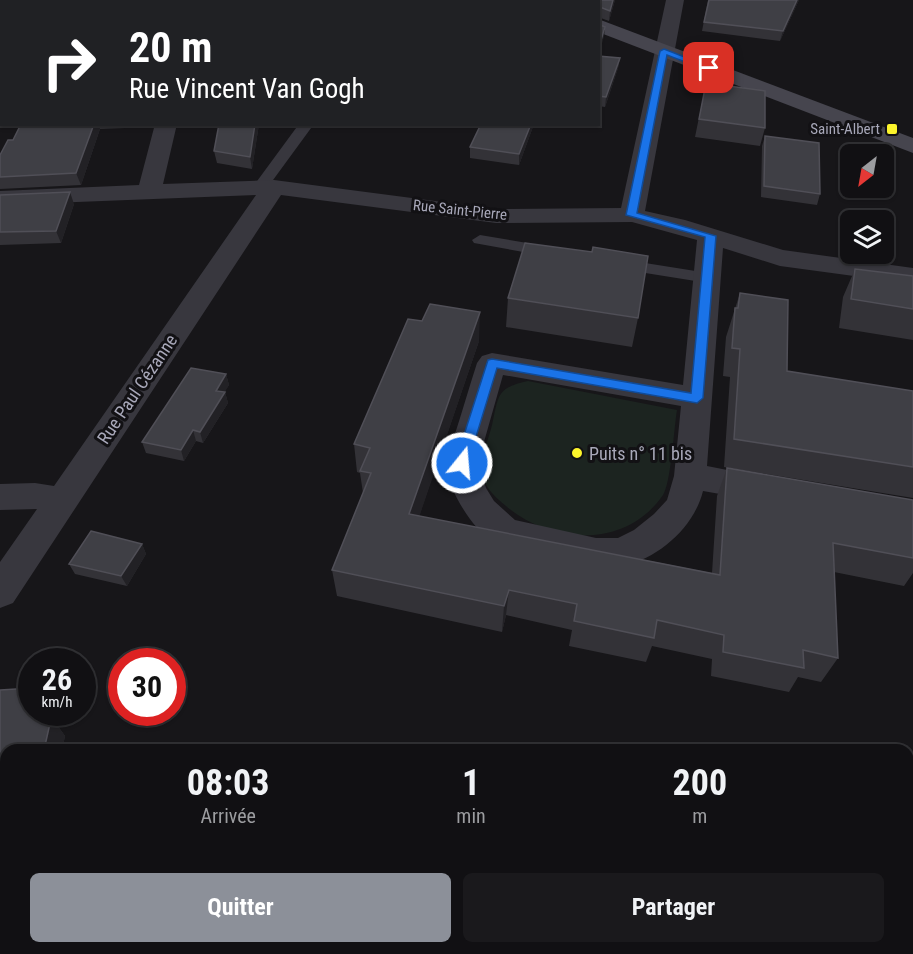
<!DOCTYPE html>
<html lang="fr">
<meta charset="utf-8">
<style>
body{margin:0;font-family:"Roboto Condensed",sans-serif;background:#1a191c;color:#f1f3f6;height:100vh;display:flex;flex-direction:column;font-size:22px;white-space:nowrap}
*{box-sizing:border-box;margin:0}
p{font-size:20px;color:#9c9da0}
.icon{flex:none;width:33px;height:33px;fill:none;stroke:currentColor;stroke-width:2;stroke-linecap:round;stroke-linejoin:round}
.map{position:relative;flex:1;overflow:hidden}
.panel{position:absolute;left:0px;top:744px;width:914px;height:210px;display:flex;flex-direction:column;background:#111013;border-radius:18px 18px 0 0;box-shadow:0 2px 4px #0004,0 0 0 2px #303033}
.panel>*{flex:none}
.guide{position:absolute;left:0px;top:0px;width:600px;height:126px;box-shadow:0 2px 4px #0004,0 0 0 2px #303033;background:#202124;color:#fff;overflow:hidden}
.needle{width:39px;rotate:211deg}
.buttons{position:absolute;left:840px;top:144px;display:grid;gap:12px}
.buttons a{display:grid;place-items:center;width:54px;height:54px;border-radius:9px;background:#111013;box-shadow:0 2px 4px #0004,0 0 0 2px #303033;font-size:30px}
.speed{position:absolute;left:18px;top:648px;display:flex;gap:12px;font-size:30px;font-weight:700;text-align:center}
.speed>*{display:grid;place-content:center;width:78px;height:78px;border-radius:50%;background:#111013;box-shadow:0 2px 4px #0004,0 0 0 2px #303033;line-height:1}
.speed small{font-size:15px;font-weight:400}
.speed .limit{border:9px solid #d22;background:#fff;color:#111}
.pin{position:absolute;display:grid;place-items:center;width:51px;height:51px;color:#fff;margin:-26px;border-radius:12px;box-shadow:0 3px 9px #0006}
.me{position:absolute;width:66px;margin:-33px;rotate:17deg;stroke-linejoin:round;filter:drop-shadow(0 0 4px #0008)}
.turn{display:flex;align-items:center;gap:21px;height:126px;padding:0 30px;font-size:27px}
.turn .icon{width:78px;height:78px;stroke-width:2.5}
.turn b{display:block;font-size:42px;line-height:51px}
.eta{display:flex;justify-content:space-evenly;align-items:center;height:102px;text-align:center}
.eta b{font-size:36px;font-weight:700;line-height:42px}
.action{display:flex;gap:12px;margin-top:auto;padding:12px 30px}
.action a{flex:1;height:69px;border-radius:9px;background:#8c9099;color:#fff;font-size:24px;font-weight:700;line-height:69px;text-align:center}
.action a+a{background:#1a191c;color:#f1f3f6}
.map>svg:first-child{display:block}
</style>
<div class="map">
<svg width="913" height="954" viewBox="0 0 913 954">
<rect width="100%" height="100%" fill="#171619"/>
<path fill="#1c2420" d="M528,381l149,29c-3,17 -6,73 -14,85 -37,54 -111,50 -157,11 -11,-9 -24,-21 -25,-37 0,-13 8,-31 11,-44 7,-30 4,-37 36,-44z"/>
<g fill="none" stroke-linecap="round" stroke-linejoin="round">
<path stroke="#3d3d45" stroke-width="2" stroke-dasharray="1.5 3" stroke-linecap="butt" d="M0,51l2,-2"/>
<path fill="#38373e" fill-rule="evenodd" d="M299,124h15l-49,67h-10l-3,-3z
M480,235l71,12 8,5 -8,5 -77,-14 -2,-3z
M620,259l88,14 6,1 3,4 -3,4 -6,1 -94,-15 -2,-4 2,-4z"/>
<path fill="#38373e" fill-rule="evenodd" d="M666,0h18l-39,211 40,9 98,30 130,18v16l-133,-18 -57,-18 -16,218 71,14 5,9 -5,9 -12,4 -63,-11c-9,36 -43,66 -79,75 -25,6 -111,-13 -133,-26 -19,-11 -45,-54 -45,-77 0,-8 6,-18 8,-26 8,-25 15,-49 23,-74l5,-7 10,-3 191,32 14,-145 -65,-18 -136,1 -215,-28 -268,408 -13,5v-46l37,-53 -37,1v-26l35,-1 19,3 202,-291 -256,10v-14l139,-6 16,-61h22l-14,60 111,-4 222,29 125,-1zM503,375l178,31 -7,70 -7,24 -13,14 -20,16 -16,8h-22l-81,-18 -21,-19 -8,-13 -8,-25z"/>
<path fill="#46454e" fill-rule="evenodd" d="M598,19l315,119v15l-315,-121z"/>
</g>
<path fill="#333237" d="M615,0l-6,21 -11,-4v-15z
M708,0h91l-19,41 -78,-10z
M598,56l22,2 -2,10 -13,39 -7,-1z
M706,83l59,45 -5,18 -65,-9z
M21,124h105l-1,4 -25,1 -19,56 -81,4v-34l13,-15z
M259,124l-7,45 -35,-6 -3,-12z
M481,124h53l-15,41 -49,-7v-11z
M765,136l55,58 -3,11 -56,-8 1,-51z
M0,195l74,9 -13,39 -61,2z
M855,269l58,7v64l-74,-12 4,-31z
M740,293l47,78 126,20v107l-189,-31 6,-90 -7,-1 3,-39z
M508,298l130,20 -6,29 -126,-20z
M479,341l-60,175 293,57 5,-77 10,-28 186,32v73l-9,13 -70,-14 4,86 -17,24 -23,-5 -9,15 -78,-16 1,-17 -60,-13 -6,16 -77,-16 3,-16 -66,-15 -4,17 -165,-36 -5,-26 31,-77 -3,-20 -3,-1 -3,-28z
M226,374l3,11 -5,7h1l3,11 -25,40 -7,-2 -12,20 -38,-8 -4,-11z
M142,544l4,10 -19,32 -52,-12 -6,-10z
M0,690l57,35 8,11 -3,14h-56v96l-6,1z"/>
<path fill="#222125" d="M613,0h2l-6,21 1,-10z
M797,0h2l-19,41 3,-10z
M605,27l-1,10 -6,19v-6z
M620,58l-2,10 -13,39 1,-10z
M94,124h5l1,5 -19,56 -5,-12z
M255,124h4l-7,45 -2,-12z
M531,124h3l-15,41v-11z
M70,192l4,12 -13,39 -5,-12z
M480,312l-1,29 -68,200 -2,-27z
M226,374l3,11 -10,17 -3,-11z
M225,392l3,11 -25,40 -3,-11z
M193,430l3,11 -12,20 -3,-11z
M142,544l4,10 -19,32 -6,-10z
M509,590l-3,25 -4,17 2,-26z
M42,712h18l-3,13 8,11 -3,14h-18l-4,-31z
M6,942v6h17l-2,6h-20z"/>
<path fill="#3f3f45" stroke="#504f57" stroke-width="1.5" d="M75,0h233v2h-234z
M528,0h85l-3,11 -10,-4 -2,1v-6h-70z
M709,0h88l-14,31 -79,-9z
M598,24l7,3 -7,23z
M598,56l22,2 -14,39 -8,-1z
M706,83l59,8v37l-66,-9z
M21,124h73l-18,49 -76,4v-22l8,-15h5z
M219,124h36l-5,33 -36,-6z
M481,124h50l-12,30 -49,-7z
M765,136l54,7 1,51 -56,-8z
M70,192l-14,39 -56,1v-37z
M525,243l67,9 1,-5 55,9 -10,62 -130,-20z
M855,269l58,7v33l-62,-10z
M740,293l48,7 -1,71 126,20v76l-179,-28 6,-90 -8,-1 3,-40h3z
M430,304l50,8 -71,202 311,61 7,-107 186,32v58l-80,-15 5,115 -35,-8 1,18 -81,-16 1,-17 -67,-15 -3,18 -80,-17 3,-17 -68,-14 -5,16 -172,-36 39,-97 -11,-2 10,-23 -16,-4 54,-125 14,2z
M191,368l35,6 -10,17 9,1 -25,40 -7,-2 -12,20 -39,-8z
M91,531l51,13 -21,32 -52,-12z
M32,688v24h10l-2,7h11l-7,31h-38v81l-6,1v-142z
M0,912l6,1v29l-5,12h-1z"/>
<path fill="#1a73e8" stroke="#114b97" stroke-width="1.5" d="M664,49l49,19 -7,2 -39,-15 -30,158 79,23 -13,162 -6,5 -200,-35 -29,95 -2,4h-9l-2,-4 33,-103 4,-1 199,34 14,-156 -79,-22 34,-164z"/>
<g fill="#fcf42b" stroke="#121114" stroke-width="2">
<rect x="886" y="123" width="12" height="12" rx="3"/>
<circle cx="577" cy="453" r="6"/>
</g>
<g text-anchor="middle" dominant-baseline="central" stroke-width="6" stroke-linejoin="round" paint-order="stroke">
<g font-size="15" fill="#a8a8b9" stroke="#121114" text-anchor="end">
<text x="880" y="129">Saint-Albert</text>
</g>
<g font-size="15" fill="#a8a8b9" stroke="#121114">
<text transform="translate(460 210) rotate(6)">Rue Saint-Pierre</text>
</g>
<g font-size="18" fill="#a8a8b9" stroke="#121114">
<text transform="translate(137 389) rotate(-56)">Rue Paul Cézanne</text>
</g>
<g font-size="18" fill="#a8a8b9" stroke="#121114" text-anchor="start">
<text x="589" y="453">Puits n° 11 bis</text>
</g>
</g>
</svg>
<div class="buttons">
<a><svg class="needle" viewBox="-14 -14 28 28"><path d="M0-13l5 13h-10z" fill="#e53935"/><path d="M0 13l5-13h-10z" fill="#9c9da0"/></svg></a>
<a><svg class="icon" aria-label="layers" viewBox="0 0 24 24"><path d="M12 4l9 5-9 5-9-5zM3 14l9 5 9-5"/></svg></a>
</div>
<div class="speed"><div>26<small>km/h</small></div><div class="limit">30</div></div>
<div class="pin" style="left:709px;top:68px;background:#d93025"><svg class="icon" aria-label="arrive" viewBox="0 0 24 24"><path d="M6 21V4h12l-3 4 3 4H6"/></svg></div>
<svg class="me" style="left:462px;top:463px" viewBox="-20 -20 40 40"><circle r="17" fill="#1a73e8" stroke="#fff" stroke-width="3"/><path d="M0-11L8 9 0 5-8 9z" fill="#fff"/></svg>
<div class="guide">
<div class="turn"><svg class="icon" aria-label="right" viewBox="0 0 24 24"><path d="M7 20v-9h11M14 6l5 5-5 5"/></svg><div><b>20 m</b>Rue Vincent Van Gogh</div></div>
</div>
<section class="panel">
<div class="eta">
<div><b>08:03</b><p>Arrivée</p></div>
<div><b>1</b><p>min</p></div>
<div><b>200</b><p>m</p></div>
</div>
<div class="action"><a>Quitter</a><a>Partager</a></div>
</section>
</div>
